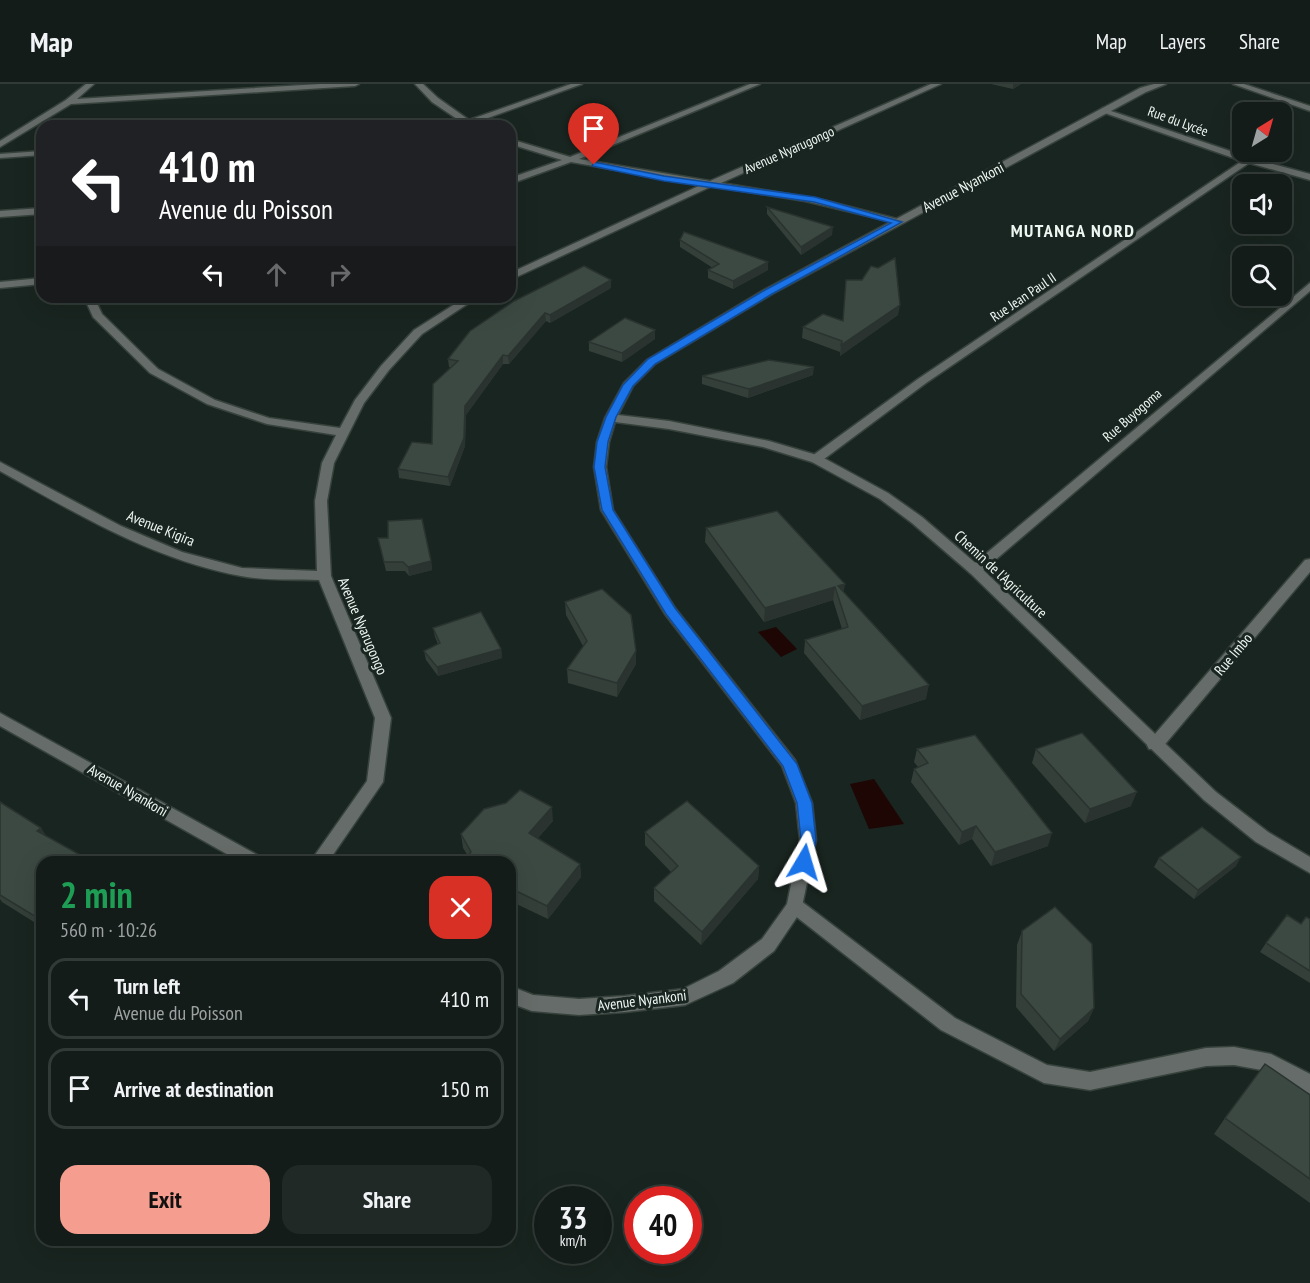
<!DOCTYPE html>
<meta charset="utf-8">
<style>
body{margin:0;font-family:"PT Sans Narrow",sans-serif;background:#202925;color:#f1f3f6;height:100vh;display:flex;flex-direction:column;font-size:22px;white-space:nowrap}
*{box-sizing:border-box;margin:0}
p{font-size:20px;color:#9da1a2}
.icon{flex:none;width:33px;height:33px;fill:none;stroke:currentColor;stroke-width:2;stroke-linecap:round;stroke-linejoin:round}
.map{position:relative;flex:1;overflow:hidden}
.side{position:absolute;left:36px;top:772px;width:480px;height:390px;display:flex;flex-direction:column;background:#131c18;border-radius:18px;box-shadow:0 6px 24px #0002,0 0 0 2px #323a37}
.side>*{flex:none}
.guide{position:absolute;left:36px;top:36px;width:480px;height:183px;border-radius:18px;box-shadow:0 6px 24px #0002,0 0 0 2px #323a37;background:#202124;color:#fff;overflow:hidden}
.needle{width:39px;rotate:37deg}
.buttons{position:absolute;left:1232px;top:18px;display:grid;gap:12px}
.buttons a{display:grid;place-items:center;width:60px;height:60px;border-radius:12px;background:#131c18;box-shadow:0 6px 24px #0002,0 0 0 2px #323a37;font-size:30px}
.speed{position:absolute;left:534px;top:1102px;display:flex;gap:12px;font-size:30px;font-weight:700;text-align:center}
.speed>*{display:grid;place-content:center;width:78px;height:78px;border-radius:50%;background:#131c18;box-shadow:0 6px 24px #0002,0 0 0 2px #323a37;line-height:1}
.speed small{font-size:15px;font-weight:400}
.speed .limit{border:9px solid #d22;background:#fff;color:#111}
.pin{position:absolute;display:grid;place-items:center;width:51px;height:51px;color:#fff;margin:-62px -26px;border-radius:50% 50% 50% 0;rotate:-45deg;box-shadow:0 0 6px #0007}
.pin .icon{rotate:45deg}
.me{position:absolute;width:66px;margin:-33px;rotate:7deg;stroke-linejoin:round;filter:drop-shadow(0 0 4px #0008)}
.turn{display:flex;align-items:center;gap:21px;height:126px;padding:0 24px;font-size:27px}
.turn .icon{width:78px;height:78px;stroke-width:2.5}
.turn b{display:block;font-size:42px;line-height:51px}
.lanes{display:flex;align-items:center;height:57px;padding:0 24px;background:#0003;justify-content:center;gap:30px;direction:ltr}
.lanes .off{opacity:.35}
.round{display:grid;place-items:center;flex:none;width:63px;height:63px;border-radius:18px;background:#202925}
.overview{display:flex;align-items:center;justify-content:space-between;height:102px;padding:0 24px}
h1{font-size:36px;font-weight:700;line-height:45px;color:#1e9e55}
.primary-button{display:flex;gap:12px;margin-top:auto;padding:12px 24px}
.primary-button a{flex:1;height:69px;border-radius:18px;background:#f59d8f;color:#111;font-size:24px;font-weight:700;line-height:69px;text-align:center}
.primary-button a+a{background:#202925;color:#f1f3f6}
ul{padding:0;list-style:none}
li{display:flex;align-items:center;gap:18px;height:81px;margin:0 12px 9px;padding:0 12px;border:3px solid #323a37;border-radius:18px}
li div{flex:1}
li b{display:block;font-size:22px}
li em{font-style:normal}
header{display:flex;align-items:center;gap:36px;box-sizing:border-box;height:84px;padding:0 30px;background:#131c18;border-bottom:2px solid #323a37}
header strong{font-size:28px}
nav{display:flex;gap:33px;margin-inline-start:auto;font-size:21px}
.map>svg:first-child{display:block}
</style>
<header>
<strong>Map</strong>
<nav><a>Map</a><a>Layers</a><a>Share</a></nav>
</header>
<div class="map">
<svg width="1310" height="1199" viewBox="0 0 1310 1199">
<rect width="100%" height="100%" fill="#192520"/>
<path fill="#1e0604" d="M776,543l21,22 -16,8 -23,-25z
M874,695l30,45 -35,5 -19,-45z"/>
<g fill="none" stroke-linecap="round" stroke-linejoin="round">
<defs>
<path id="minor" d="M86,0h8l-17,15 243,-15h39l-4,2 -284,18 -71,43v-6l66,-41z
M415,0h8l15,14 31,22 102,-36h11l-108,39v3h-47l33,-5 -28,-19z
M750,0h10l-181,75 131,22 221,-97h10l-220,99 98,16 82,21v4l-96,-23 -93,-15 -202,94v-7l191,-88 -130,-23 -61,22v-6l52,-18 -52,-16v-5l60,18z
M1102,24l149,50 59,16v6l-61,-17 -323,220 -106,79h-8v-6l106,-77 324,-218 -140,-49z
M42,67v4l-42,3v-4z
M42,124v6l-42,3v-6z
M42,194v6l-42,4v-6z
M1310,199v8l-330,282h-10l-2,-3 2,-3z
M84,213h10l8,17 56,55 57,31 54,18 71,10 15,-28 26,-34 33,-36 52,-33h12l-56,37 -33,36 -25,33 -30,60 -7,38 4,75 60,142 -8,64 -55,80h-18l57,-81 8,-63 -56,-138c-26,-1 -52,1 -78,-4 -87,-16 -164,-62 -241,-105v-9l121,64 61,26 60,16 75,3 -2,-70 7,-38 14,-28 -69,-11 -60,-20 -57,-31 -57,-56z
M1310,475v13l-149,177h-12l-2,-4 2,-4 156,-181z
M795,815l6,2 154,117 92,47 43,7 116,-24 28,-1 37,7 39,20v20l-43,-23 -33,-6 -28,1 -116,24 -46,-7 -103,-53 -152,-119 -3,-5 3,-5z"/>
<path id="tertiary" d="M1154,0h12l-20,8 -374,202 -117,70 -22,22 -15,29 51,6 100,20 51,15 68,37 34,24 58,50 236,225 52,40 42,25v16l-54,-31 -52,-42 -234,-227 -58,-50 -32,-24 -68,-37 -49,-15 -94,-18 -54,-7 -6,20 -3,25 7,43 62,98 120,152 17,43 4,37 -15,71 -27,40 -41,32 -48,22 -60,7 -46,3 -47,-4 -22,-8v-17l23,9 46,4 46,-3 58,-7 36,-18 43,-32 25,-35 13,-64 -4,-37 -14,-37 -117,-152 -64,-104 -7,-43 3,-25 8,-24 19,-35 23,-23 117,-70 376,-202z
M1233,0h11l66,22v5z
M0,629l261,144 2,5h-22l-241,-136z"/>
</defs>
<use href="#minor" stroke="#37423d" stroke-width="3"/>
<use href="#tertiary" stroke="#37423d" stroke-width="3"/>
<use href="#minor" fill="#666c69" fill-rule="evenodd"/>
<use href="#tertiary" fill="#666c69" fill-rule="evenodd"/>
</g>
<path fill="#343f3a" d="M991,0h30l-8,5z
M767,123l65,28 -31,20 -34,-41z
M680,156l88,22v8l-35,19 -25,-11v-8l5,-2 -33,-21z
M611,204l-61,35 -4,-2 -37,43h-6l-37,51 -1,31 -15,40 -51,-8 -1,-9 34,-25 19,-76 -2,-1 -1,-8 22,-28z
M898,231l-58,41v-4l-38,-14 1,-11z
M655,255l-33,23 -33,-11v-9z
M813,291l-65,23 -46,-14v-8z
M777,427l67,81 82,107 -66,21 -56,-67 1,-13 37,-11 -9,-29 -69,22 -59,-80 1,-14z
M378,454l53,23 1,9 -23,6 -4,-5h-19z
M565,518l71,49v13l-19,33 -49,-14 -1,-14 16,-23 -17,-31z
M433,544l68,21 1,9 -64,18 -12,-16 -2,-9 14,-7 -3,-7z
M917,665l131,97 -57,20 -19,-27 -13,6 -48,-63 3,-13 4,-2 -4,-5z
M1036,665l95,57 -46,17 -53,-60z
M0,718l41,26 5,8 -4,26v65l-40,-25 -2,-3z
M553,737l-15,17 42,26 1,13 -33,42 -38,-18v-39l-42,-6 -5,-8 -2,-14z
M645,748l114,34 -1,13 -57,66 -47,-44v-13l17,-16 -26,-27z
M1159,774l77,8 -42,33 -40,-32z
M1310,835v64l-50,-31 6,-9z
M1022,847l72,77 -6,13 -34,30 -38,-44 1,-62z
M1310,1011v108l-96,-69 11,-16z"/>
<path fill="#2a332f" d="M1013,0h8l-8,5z
M833,143l-1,8 -31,20v-8z
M768,178v8l-35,19v-8z
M611,196v8l-61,35v-8z
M900,221l-2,10 -58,41 1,-11z
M545,229l1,8 -37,43 -1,-8z
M655,246v9l-33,23v-9z
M503,271v9l-37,51 -1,31 -15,40 -2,-9 17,-71z
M814,283l-1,8 -65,23 1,-9z
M431,477l1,9 -23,6 -1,-9z
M845,500l-2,13 -5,-11z
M835,503l-2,13 -69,22 1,-14z
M501,565l1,9 -64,18 -1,-9z
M636,567v13l-19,33v-14z
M929,601l-3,14 -66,21 2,-14z
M1137,708l-6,14 -46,17 5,-14z
M552,723l1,14 -22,25 -2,-13z
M976,742l-4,13 -13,6 3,-13z
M41,744l6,11 -10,-8z
M1052,749l-4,13 -57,20 4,-14z
M1241,773l-5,9 -42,33 4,-9z
M580,780l1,13 -33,42 -1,-13z
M759,782l-1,13 -57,66 1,-13z
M1094,924l-6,13 -34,30 6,-12z"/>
<path fill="#3c4943" stroke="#2a332f" stroke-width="1.5" d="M767,123l66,20 -32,20z
M684,148l84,30 -35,19 -25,-11 11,-6 -39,-24z
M895,174l5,47 -59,40 1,-4 -39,-14 20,-13 20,7 3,-41h16l9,-14 7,2z
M584,182l27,14 -61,35 -5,-2 -37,43 -5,-1 -38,51 -1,32 -16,39 -50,-8 14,-27 20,2 1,-60 25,-23 -10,-2 22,-28 44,-30z
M625,234l30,12 -33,23 -33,-11z
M769,276l45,7 -65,22 -47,-13z
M777,427l68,73 -7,2 91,99 -67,21 -57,-66 43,-13 -13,-40 -70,21 -59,-80z
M422,435l9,42 -23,6 -5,-5h-19l-6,-24h10v-17z
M602,505l29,26 5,36 -19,32 -50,-14 20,-28 -22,-39z
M481,528l20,37 -64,18 -13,-16 16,-8 -7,-15z
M1082,649l55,59 -47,17 -54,-60z
M975,651l77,98 -57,19 -19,-26 -14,6 -48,-63 14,-6 -11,-14z
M520,706l32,17 -23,26 51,31 -33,42 -37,-18v-26h-47l8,-10 -10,-18 23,-25 22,-6z
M687,717l72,65 -57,66 -48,-44 24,-22 -33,-34z
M0,718l41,26 -4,3 56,31h-51v56l-1,2 -41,-25z
M1202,743l39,30 -43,33 -39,-32z
M147,771l15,7h-23z
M1055,823l37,37 2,64 -34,31 -39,-45 1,-63z
M1287,831l14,9 5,-7 4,2v52l-44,-28z
M1265,980l45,31v84l-85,-61z"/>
<path fill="#1a73e8" stroke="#114b97" stroke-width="1.5" d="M594,78l70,14 151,21 87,25 -130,72 -117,70 -22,22 -17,31 -8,25 -3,25 8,43 62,98 122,156 15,39 4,37 -4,22 -8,6 -8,-6 5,-22 -4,-37 -14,-37 -117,-152 -64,-104 -8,-43 3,-25 9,-25 17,-32 25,-26 117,-69 126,-67 -77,-21 -150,-21 -72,-15z"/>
<g text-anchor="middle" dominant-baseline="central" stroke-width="6" stroke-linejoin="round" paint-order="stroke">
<g font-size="14" fill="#eef6f2" stroke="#192520">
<text transform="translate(1178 37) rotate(20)">Rue du Lycée</text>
<text transform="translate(789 66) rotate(-24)">Avenue Nyarugongo</text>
<text transform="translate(1023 213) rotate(-34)">Rue Jean Paul II</text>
<text transform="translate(1132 331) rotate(-41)">Rue Buyogoma</text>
</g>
<g font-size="15" fill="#eef6f2" stroke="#192520">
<text transform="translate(963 103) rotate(-28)">Avenue Nyankoni</text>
<text transform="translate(161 444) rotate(22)">Avenue Kigira</text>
<text transform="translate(1001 490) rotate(43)">Chemin de l'Agriculture</text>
<text transform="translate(363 542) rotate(67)">Avenue Nyarugongo</text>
<text transform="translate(1233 570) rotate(-50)">Rue Imbo</text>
<text transform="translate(128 706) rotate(30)">Avenue Nyankoni</text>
<text transform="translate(642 916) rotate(-7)">Avenue Nyankoni</text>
</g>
<g font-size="18" font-weight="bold" letter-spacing="1.5" fill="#eef6f2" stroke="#192520">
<text x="1073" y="146">MUTANGA NORD</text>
</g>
</g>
</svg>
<div class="buttons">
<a><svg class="needle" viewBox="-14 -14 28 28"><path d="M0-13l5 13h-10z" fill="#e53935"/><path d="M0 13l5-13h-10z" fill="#9da1a2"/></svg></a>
<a><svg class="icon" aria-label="sound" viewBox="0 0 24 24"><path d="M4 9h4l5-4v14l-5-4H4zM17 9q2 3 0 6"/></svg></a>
<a><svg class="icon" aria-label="search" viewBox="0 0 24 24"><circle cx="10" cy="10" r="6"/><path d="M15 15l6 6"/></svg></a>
</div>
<div class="speed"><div>33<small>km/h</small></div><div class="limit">40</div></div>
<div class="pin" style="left:594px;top:81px;background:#d93025"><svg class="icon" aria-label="arrive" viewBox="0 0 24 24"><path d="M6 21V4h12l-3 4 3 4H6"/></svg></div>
<svg class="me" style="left:804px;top:778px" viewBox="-20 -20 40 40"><path d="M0-17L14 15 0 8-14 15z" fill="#1a73e8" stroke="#fff" stroke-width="4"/></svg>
<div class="guide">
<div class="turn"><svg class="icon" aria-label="left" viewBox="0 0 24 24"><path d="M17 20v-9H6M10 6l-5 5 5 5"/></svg><div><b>410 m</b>Avenue du Poisson</div></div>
<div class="lanes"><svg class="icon" aria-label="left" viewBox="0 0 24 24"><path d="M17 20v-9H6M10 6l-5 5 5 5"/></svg><svg class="icon off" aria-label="ahead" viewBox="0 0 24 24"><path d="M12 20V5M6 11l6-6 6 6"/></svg><svg class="icon off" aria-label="right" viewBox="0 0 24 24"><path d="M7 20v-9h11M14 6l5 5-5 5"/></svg></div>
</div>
<section class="side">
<div class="overview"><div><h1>2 min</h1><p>560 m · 10:26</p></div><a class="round" style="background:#d93025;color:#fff"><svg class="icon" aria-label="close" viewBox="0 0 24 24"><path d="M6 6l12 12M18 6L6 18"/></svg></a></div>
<ul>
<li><svg class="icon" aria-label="left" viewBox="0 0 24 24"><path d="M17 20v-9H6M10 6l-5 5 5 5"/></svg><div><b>Turn left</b><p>Avenue du Poisson</p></div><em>410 m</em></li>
<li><svg class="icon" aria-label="arrive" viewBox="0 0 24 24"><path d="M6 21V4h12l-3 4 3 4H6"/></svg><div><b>Arrive at destination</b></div><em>150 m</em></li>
</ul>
<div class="primary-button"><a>Exit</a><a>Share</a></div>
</section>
</div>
